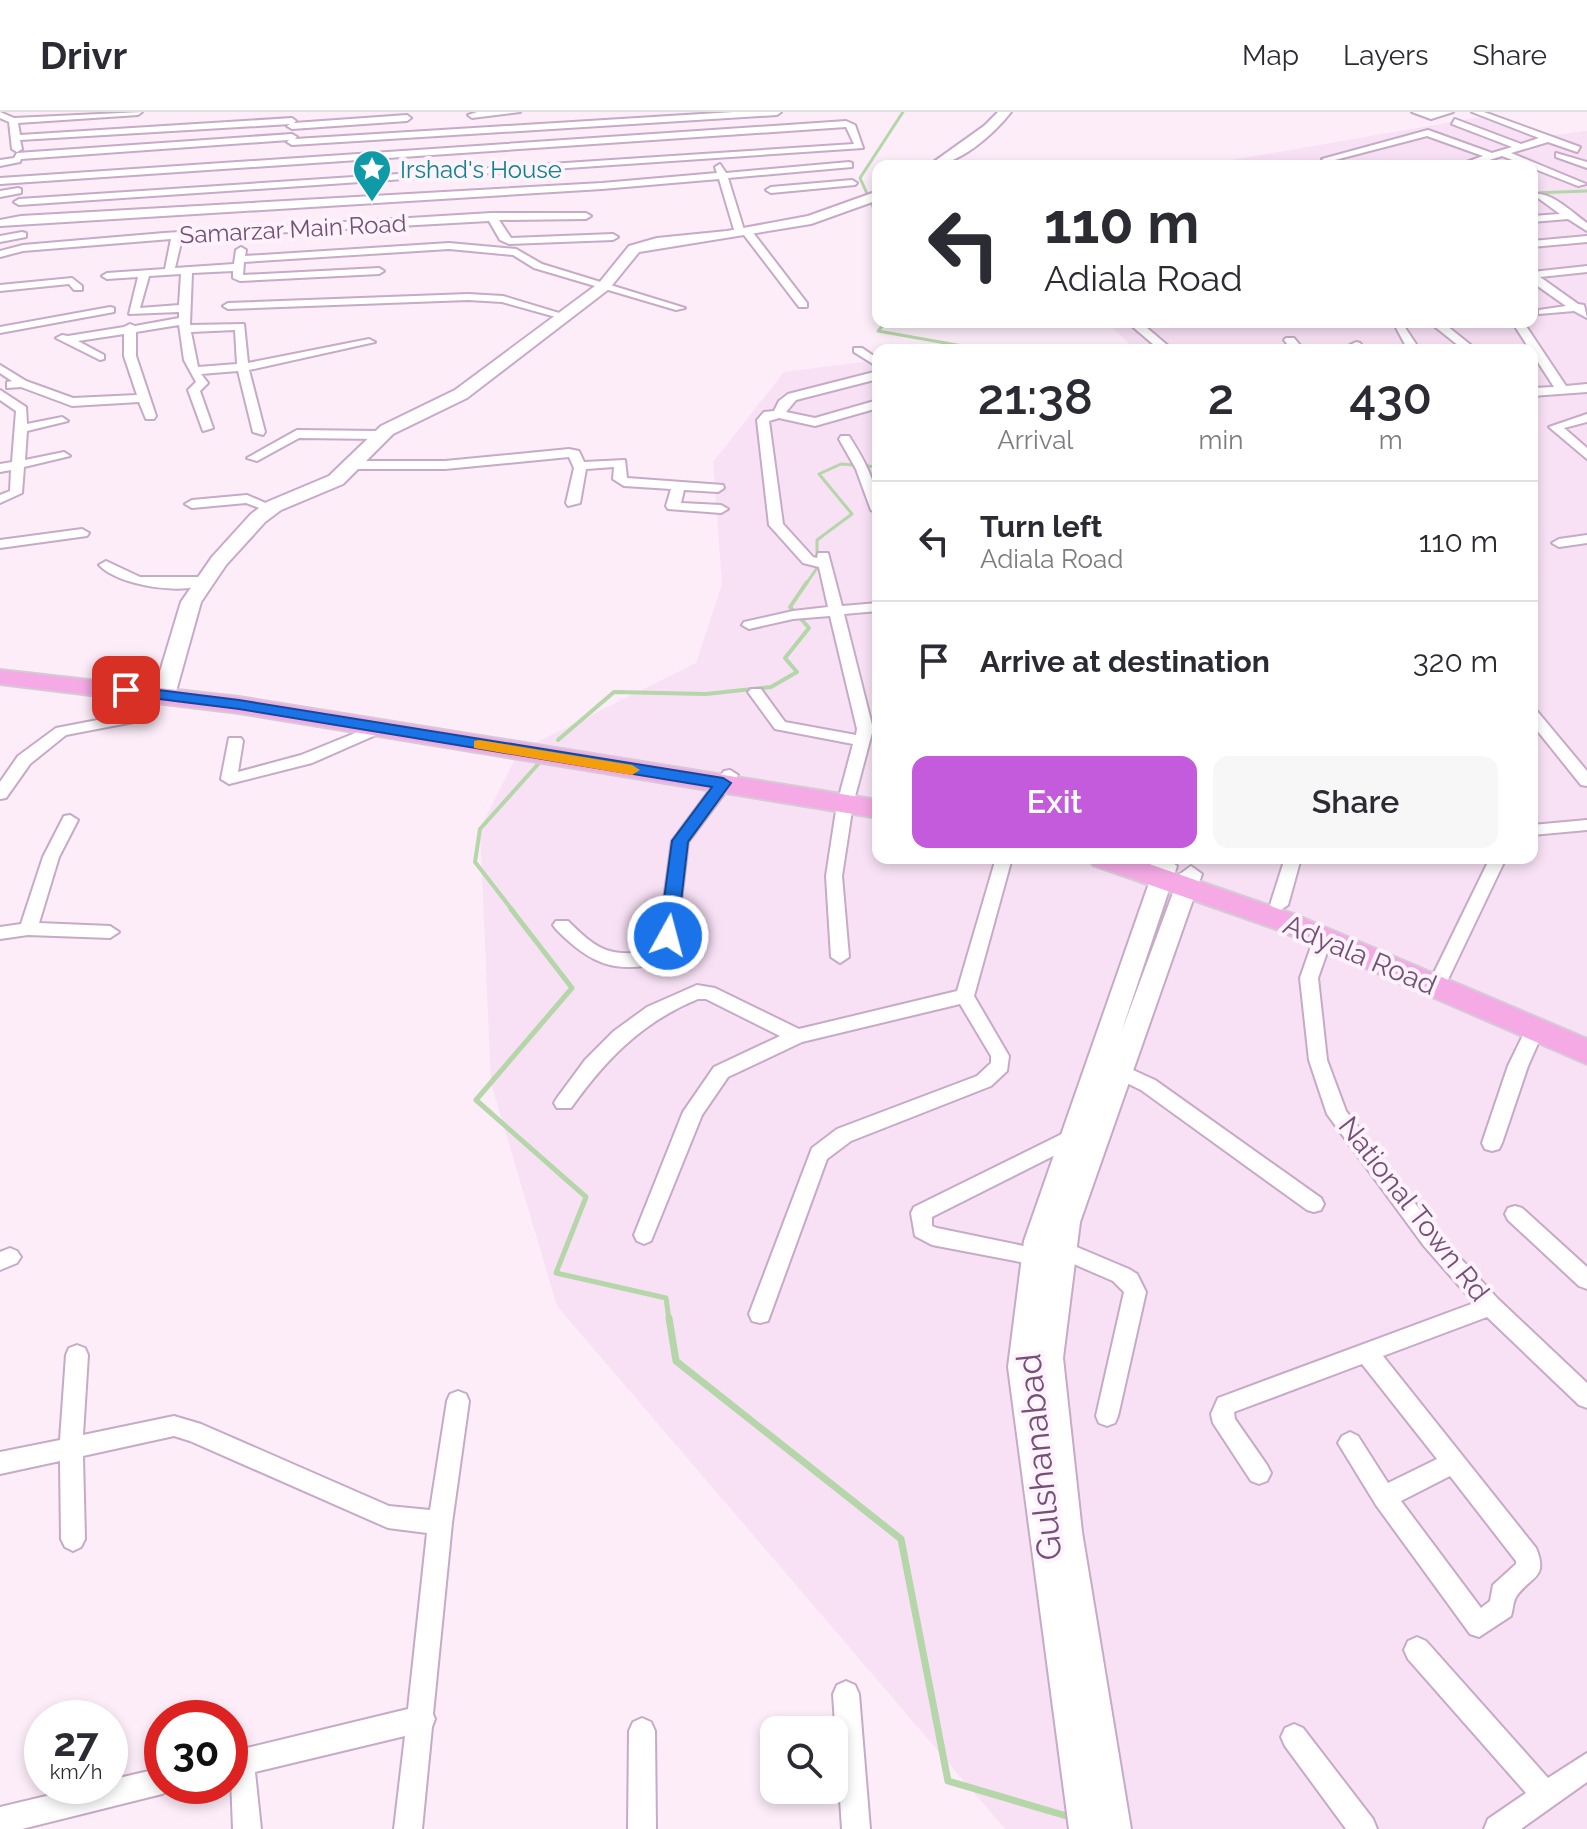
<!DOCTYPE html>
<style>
body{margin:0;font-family:Raleway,sans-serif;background:#f7f7f7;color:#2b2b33;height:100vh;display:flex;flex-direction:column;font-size:30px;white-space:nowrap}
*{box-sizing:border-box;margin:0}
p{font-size:26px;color:#7c7c81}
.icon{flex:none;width:44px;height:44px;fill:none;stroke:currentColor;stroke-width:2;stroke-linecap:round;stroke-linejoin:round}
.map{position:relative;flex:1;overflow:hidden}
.side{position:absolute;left:872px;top:232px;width:666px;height:520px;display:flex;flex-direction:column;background:#fff;border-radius:16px;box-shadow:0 4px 12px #0003}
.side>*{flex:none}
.hud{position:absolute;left:872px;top:48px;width:666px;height:168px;border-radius:16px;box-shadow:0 4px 12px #0003;background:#fff;color:#2b2b33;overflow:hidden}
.fabs{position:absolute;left:760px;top:1604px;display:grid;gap:16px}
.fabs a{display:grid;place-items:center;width:88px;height:88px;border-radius:16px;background:#fff;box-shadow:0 4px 12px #0003;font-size:40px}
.speed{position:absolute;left:24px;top:1588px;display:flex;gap:16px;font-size:40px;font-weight:700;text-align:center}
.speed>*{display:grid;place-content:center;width:104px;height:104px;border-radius:50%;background:#fff;box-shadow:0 4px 12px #0003;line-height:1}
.speed small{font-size:20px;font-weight:400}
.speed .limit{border:12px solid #d22;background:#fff;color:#111}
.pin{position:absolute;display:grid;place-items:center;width:68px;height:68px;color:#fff;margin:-34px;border-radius:16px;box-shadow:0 4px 12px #0006}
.me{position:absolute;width:88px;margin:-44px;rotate:7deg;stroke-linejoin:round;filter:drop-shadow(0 0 6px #0008)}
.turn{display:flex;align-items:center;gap:28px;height:168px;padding:0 40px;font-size:36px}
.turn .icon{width:104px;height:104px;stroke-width:2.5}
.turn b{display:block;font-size:56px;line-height:68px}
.eta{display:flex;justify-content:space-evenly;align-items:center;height:136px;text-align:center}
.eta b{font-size:48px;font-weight:600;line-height:56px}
.action{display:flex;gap:16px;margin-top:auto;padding:16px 40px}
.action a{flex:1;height:92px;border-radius:16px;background:#c35bdc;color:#fff;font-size:32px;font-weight:600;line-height:92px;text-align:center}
.action a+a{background:#f7f7f7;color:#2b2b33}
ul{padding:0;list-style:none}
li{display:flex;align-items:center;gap:24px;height:120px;padding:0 40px;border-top:2px solid #e1e1e2}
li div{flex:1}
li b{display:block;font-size:30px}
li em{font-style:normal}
header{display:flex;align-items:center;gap:48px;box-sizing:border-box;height:112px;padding:0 40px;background:#fff;border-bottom:2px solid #e1e1e2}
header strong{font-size:38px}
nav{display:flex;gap:44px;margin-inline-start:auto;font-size:28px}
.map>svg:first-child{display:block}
</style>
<header>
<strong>Drivr</strong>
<nav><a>Map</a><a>Layers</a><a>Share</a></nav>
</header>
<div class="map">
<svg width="1587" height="1717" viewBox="0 0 1587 1717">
<rect width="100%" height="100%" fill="#fcedf9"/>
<path fill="#f8e1f5" d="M1486,4l58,20 43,-5v1698h-582l-448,-523 -66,-223 -11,-254 39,-78 177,-88 26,-79 -9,-122 71,-90 94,-12v498h654v-508h-396l-30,-28h426v-156h-316l-1,-3z"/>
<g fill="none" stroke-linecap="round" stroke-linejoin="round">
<path stroke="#b4d6a8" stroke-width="3" d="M1532,81l55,-2
M878,106l-18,-40 43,-66
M878,117v13
M886,210l-8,9 107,19
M866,354l12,1
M817,444v-16l35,-26 -33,-40 22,-10 13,1
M806,472l11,-16"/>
<path stroke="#b4d6a8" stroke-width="4" d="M793,498l-3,-3 17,-25
M558,628l56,-48 92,2 65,-7 26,-15 -12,-14 24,-30 -7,-8
M513,799l-38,-49 5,-33 60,-67"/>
<path stroke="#b4d6a8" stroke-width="5" d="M511,797l61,79 -96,112 110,97 -30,76 110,25 3,22"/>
<path stroke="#b4d6a8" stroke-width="7" d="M669,1206l7,43 225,178 47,242 122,36"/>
<defs>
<path id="minor" d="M0,0l14,6 128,-6 -4,3 -120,8 2,12 272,-17 4,3 -2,2 113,-8 4,3 -4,3 -115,8 -5,-3 3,-2 -270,16 2,9 -5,3 -5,-3 -3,-27 -9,-4z
M477,0h43l-48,6 -4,-3z
M734,0h47l-4,3 -485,30 -5,-3 2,-2 -268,19 -1,3 -20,4v-6l14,-2 3,-5 275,-19 5,3 -2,2z
M1412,0h41l-22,7z
M1472,0h12l96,35 -3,5 -29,-10 -37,11 75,31 -8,2 -76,-30 -31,10h-15l27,-10 -56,-20 -92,24 8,6h-11l-10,-7 106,-29 64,23 20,-6 -60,-23 3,-5 66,25 18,-6z
M846,9l9,4 8,23 -844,57 -5,-3 5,-3 835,-55 -8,-17 -846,57v-6z
M1556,41l31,9v6l-31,-11z
M849,50l3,1v4l-124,11 16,52h7l56,73v4h-8l-55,-72 -9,-2 -16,-54 -117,10 -602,37v-6l21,-4 581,-33 115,-10 -2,-6 5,-3 6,9z
M1237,50l6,4h-10z
M852,68l5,3 -2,2 -84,8 -5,-3 5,-3z
M18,76l3,1v4l-21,4v-6z
M1538,82c16,0 36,20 49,29v8l-19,-12 -36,3v-6l28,-2 -22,-16z
M491,101h95l5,3 -5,3 -87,1 12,18 102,-4 5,3 -5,3 -104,4 -9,-4 -11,-19 -307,17 -7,30 59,-4 2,-14 5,-3 5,3 -1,6 204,-13 67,6 26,15 143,44 -9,2 -142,-42 -21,-13 -64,-6 -205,13 -1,13 136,-7 5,3 -5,3 -139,7 -7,-3v-7l-41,2 -2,52 54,-1 4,39 121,-24 6,3 -126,28 16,62 -2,3 -10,-3 -15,-61 -37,3 7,9 -8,8 13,37 -10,3 -15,-41 8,-8 -12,-22 -5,-35 -43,7v24l20,60 -2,3h-8l-7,-17 -67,4 -51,-19 -14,1v-6l5,-1 -12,-8v-8l26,16 47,17 64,-3 -13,-39v-22l-46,7 26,14v4l-4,1 -44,-22 6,-3 6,1 56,-9 6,-3 5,2 44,-8v-6l-50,2 9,-37 -31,2 -5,-3 5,-3 58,-4 6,-30 -148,12 -23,6v-6l23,-6 141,-12zM181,162l-2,31 -39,3 9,-32zM235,218l2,34 -39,3 -7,-35z
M22,120l4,1v4l-26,5v-6z
M1587,124v6l-55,5v-6z
M1587,154v6l-47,5 38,27 6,1 3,13 -13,-7 -35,3v-4l27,-4 -34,-24v-10z
M72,166l10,8v4h-8l-5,-6 -69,7v-6z
M468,182l35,2 66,20 -6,3 -61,-17 -34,-2 -240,9 -5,-3 5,-3z
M110,195l4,1v4l-114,21v-6z
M1127,210h13l33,28h-13z
M1393,210h22l-11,4 16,24h-12z
M1429,210h13l35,28h-13z
M1516,211h8l42,63 21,-2v8l-55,4v-8l22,-1 -40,-62z
M1286,226h8l10,12h-12l-8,-10z
M1356,230l4,1 5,7h-12l-3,-5z
M854,236h8l16,11v8l-24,-15z
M878,259v8l-82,21 -10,12 29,6 63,-18v8l-63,18 -36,-8 -10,3 14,103 30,33 4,1 1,-5h10l14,53 36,-3v8l-34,3 29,115 -20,75 -11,72 7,81 -9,6 -9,-6 -5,-81 11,-72 16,-60 -78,-15 -27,-37 3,-3h10l24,33 71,13 1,-6 -27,-113 -37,3 -44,10 -7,-4 2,-3 49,-11 35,-4 -9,-40 -16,-4 -34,-38 -12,-105 7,-8 10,-1 5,-10 9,-7z
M0,278l26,17 1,17 35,-7 6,4 -41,10 -2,29 39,-8 6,4 -46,11 -2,26 -22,10v-8l10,-4 1,-21 -11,2v-8l12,-2 4,-51 -16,-11z
M1587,302v8l-23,6 23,20v11l-38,-32z
M297,318l82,1 6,4 -6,4 -80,-1 -42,23 -10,-3z
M841,324h8c16,25 29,48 29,78l-7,-4 -15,-41 -17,-30z
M569,337l10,2 5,11 41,-2 2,18 96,7 1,3 -6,4 -34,-2 -3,13 40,2 7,4 -7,4 -53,-4 -2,-3 5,-17 -47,-3 -11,-7 1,-12 -28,2 -6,34 -12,3 -2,-3 8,-35 -5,-11 -124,12h-95l-6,-4 6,-4h95z
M247,383l30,13 -7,4 -24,-9 -54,5 -7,-4 7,-4z
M82,417l7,4 -2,3 -87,12v-8z
M1587,423v8l-28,4 -7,-4 7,-4z
M106,449l34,16h64l7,4c-22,16 -93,5 -112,-16z
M155,577l8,5 -19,26 -78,15 -36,29 -24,34 -6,1v-17l18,-26 38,-28 78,-15 16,-22z
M1532,597l5,2 50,60v15l-6,-1 -49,-61z
M380,611l5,2 3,3 -3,3 -73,32 -83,21 -8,-5 8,-41h12l2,3 -5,31 63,-17z
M730,658l8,5 -50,67 -11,94 -11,25c-49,14 -75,4 -110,-32l-3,-4 3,-4h12c31,31 42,36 85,30l6,-15 13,-95 52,-70z
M70,703l8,5 -19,37 -20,66 71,3 9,6 -9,6 -82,-3 -28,4v-12l21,-3 22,-67 21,-41z
M1587,708v10l-55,5v-10z
M996,746h16l-38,138 35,60 -2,15 -16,15 -140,55 -24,18 -59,162 -8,2 -8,-2 -3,-7 63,-166 25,-19 140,-53 14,-13v-7l-31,-52 -158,38 -74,35 -26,38 -51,126 -7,3 -7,-3 -3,-6 49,-123 31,-45 66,-31 -74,-37h-8c-56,23 -92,60 -127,109h-14l-3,-5 3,-5 28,-38 29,-29 33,-24 50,-22 18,3 84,41 158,-38z
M1149,746h16v5l-8,6 -6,-2z
M1285,746h16l-13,47 -9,6 -9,-6z
M1490,746h16l-64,134h-12l-3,-5z
M1323,820l9,6 -14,40 9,82 19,51 92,123 60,65 89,84v25l-8,-3 -92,-88 -104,39 153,192c13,31 -6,28 -20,49 -3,5 -3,13 -5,19l-32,21 -9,-3 -94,-129 -38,-62 4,-7 8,-4 8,4 30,47 49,-24 -75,-95 -128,48 1,7 32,46 4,8 -4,8 -8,3 -8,-3 -38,-58 -2,-9 7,-16 256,-95 -50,-57 -97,-132 -18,-54 -9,-82 14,-40zM1450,1364l66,85v3l-23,21 -3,16 -9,7 -80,-107z
M1535,911l7,2 2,5 -16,36 -26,77 -3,6 -7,2 -7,-2 -3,-6 26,-77 20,-41z
M1111,948l44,20 166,118 3,6 -3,6 -7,2 -7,-2 -166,-120 -37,-18 -3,-5 3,-5z
M1076,1015l7,2 3,6 -3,6 -151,76v9l5,2 106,22 4,6 -4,6 -7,3 -104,-20 -17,-9 -4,-23 3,-6z
M1515,1094l7,2 65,59v22l-8,-3 -71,-66 -3,-6 3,-6z
M1053,1125l76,32 8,5 9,18 -28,124 -3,7 -8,3 -8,-3 -3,-7 28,-124 -11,-11 -67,-29 -3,-6 3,-6z
M10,1136l7,3 4,6 -4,6 -17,7v-18z
M77,1233l8,3 3,7 -5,80 91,-19 27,8 188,82 41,4 17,-109 3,-7 8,-3 8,3 3,7 -17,122 -19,191 2,5 -3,8 -10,102h-28l11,-93 -150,36 6,57h-28l-3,-77 178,-43 19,-176 -39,-5 -198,-87 -16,-5 -91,20 2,83 -4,8 -8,4 -8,-4 -4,-8 -1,-78 -60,13v-22l60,-12 6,-85 3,-7z
M1417,1525l9,4 122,137 39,-25v29l-66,47h-37l4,-10 38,-26 -118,-134 -4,-9 4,-9z
M846,1569l9,4 4,9 11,135h-28l-9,-135 4,-9z
M642,1606l9,4 4,9 1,98h-28l1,-98 4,-9z
M1294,1612l9,4 70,91 4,10h-31l-61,-83 -4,-9 4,-9z
M162,1656v18h11l-2,4 -9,4 -140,35h-22v-22l88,-21h22v-6z"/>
<path id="tertiary" d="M1166,746l11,8 -56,167 59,-159 11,-8 11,8 -122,348 -17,136 19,174 49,297h-62l-61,-462 16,-126 131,-375z"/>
<path id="secondary" d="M998,0h13c-18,23 -53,54 -83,54l56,-40z
M878,79v9l-67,24 -172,28 -30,37 -142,109 -74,36 -50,50 -62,26 -16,12 -39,43 -25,37 -26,93 -3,5h-16l-3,-5 28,-93 31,-45 39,-43 16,-12 62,-26 52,-50 74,-36 144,-107 30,-37 28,-8 70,-7 81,-15z"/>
<path id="primary" d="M0,558l239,27 639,103v18l-639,-105 -239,-29z
M1089,746h43l164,57 291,124v25l-311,-135 -183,-64z"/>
</defs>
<use href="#minor" stroke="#c6aac6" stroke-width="4"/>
<use href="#tertiary" stroke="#c6aac6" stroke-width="4"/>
<use href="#secondary" stroke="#c9a9c9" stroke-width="4"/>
<use href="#primary" stroke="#d5cad6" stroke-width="4"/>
<use href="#minor" fill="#fff" fill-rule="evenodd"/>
<use href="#tertiary" fill="#fff" fill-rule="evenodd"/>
<use href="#secondary" fill="#fff" fill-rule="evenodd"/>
<use href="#primary" fill="#f5aae5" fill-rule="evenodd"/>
</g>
<path fill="#1a73e8" stroke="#114b97" stroke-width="2" d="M126,574l113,14 484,78 8,5 -43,59 -11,94 -9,6 -9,-6 13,-95 40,-54 -473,-78 -119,-15v-7z"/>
<path fill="#f59e0b" d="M479,628l153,25 8,5 -8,5 -158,-27v-7z"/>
<defs>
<symbol id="sight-pin" viewBox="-11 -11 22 30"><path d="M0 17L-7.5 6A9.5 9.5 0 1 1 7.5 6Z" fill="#0f9aa8" stroke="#fef3fc"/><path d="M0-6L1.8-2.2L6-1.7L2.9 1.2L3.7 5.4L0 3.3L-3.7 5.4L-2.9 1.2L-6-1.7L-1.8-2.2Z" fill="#fff"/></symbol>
</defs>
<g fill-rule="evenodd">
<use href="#sight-pin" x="350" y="35" width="44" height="60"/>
</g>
<g text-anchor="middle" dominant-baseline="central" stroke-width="8" stroke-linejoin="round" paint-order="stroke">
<g font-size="24" fill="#0d838f" stroke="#fef3fc" text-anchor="start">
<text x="400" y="57">Irshad's House</text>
</g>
<g font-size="24" fill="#745076" stroke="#fef3fc">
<text transform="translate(293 117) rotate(-3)">Samarzar Main Road</text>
</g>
<g font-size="28" fill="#745076" stroke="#fef3fc">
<text transform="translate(1360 843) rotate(23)">Adyala Road</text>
<text transform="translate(1414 1097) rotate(52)">National Town Rd</text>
</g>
<g font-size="34" fill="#745076" stroke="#fef3fc">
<text transform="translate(1039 1345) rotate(-96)">Gulshanabad</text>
</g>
</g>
</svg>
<div class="fabs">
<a><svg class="icon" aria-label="search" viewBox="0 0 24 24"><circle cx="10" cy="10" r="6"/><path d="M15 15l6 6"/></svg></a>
</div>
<div class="speed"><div>27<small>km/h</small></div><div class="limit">30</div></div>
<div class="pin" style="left:126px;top:578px;background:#d93025"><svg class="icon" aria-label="arrive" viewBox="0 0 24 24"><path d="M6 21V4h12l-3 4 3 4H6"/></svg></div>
<svg class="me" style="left:668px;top:824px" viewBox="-20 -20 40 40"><circle r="17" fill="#1a73e8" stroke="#fff" stroke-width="3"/><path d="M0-11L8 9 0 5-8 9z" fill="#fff"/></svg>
<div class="hud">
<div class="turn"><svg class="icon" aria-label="left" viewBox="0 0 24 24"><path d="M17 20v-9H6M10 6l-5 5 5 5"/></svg><div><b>110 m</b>Adiala Road</div></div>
</div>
<section class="side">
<div class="eta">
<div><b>21:38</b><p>Arrival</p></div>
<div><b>2</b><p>min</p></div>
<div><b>430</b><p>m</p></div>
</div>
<ul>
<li><svg class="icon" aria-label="left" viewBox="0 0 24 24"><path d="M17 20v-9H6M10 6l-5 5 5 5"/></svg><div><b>Turn left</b><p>Adiala Road</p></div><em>110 m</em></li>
<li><svg class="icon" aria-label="arrive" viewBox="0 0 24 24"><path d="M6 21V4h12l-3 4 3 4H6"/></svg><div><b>Arrive at destination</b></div><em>320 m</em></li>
</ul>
<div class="action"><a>Exit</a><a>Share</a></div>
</section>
</div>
